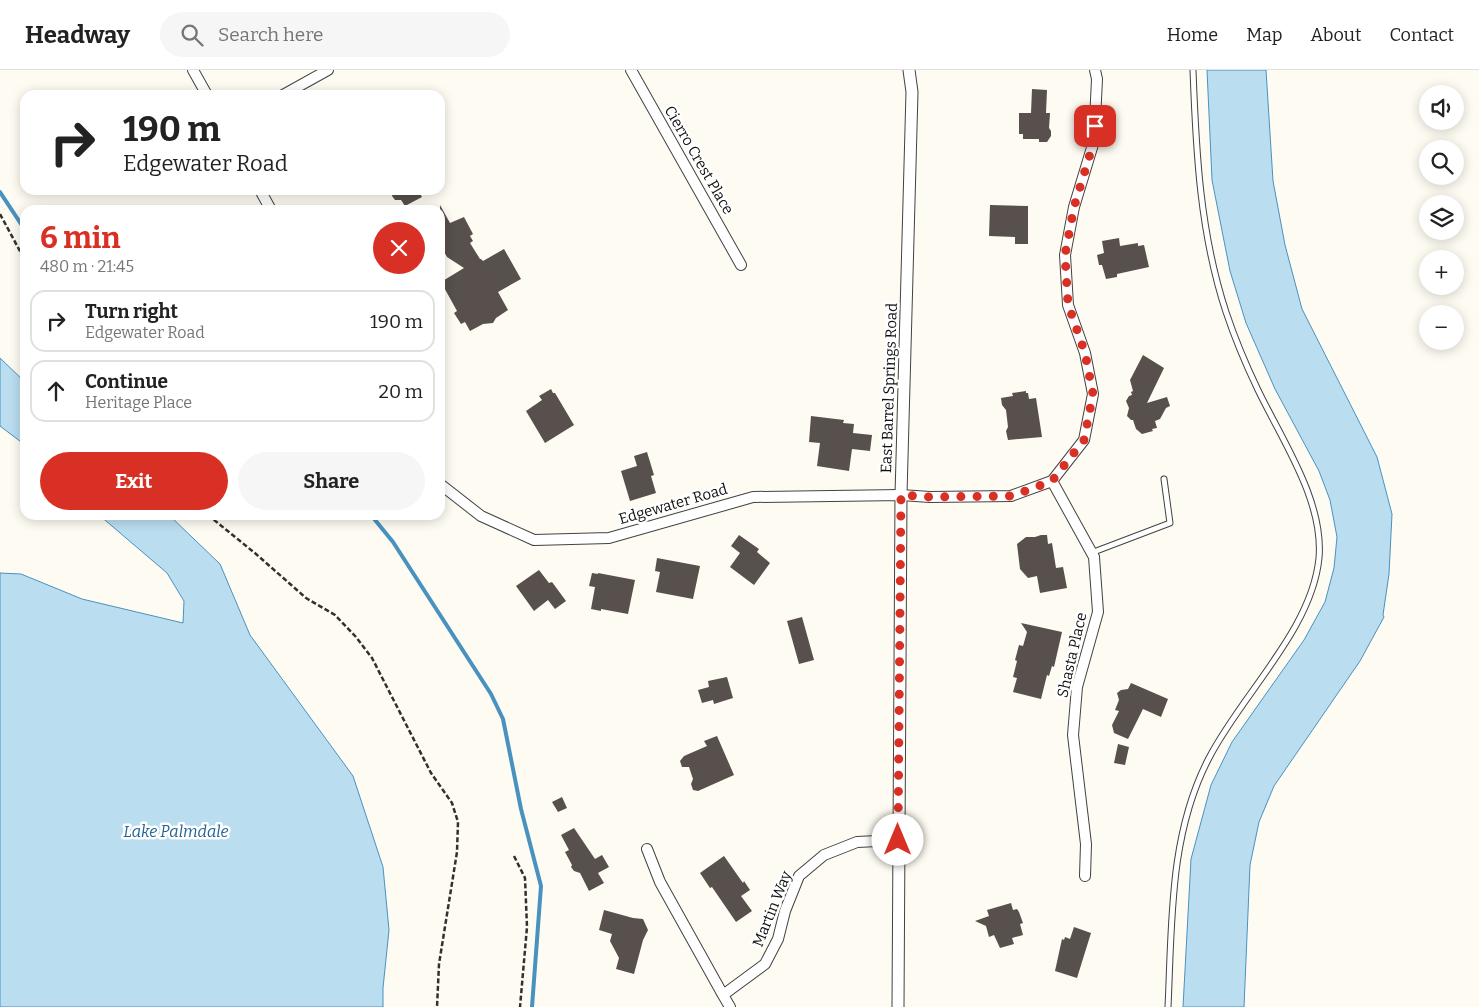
<!DOCTYPE html>
<meta charset="utf-8">
<style>
body{margin:0;font-family:Bitter,serif;background:#f6f6f6;color:#222;height:100vh;display:flex;flex-direction:column;font-size:19px;white-space:nowrap}
*{box-sizing:border-box;margin:0}
p{font-size:16px;color:#767676}
.icon{flex:none;width:28px;height:28px;fill:none;stroke:currentColor;stroke-width:2;stroke-linecap:round;stroke-linejoin:round}
.map{position:relative;flex:1;overflow:hidden}
.drawer{position:absolute;left:20px;top:135px;width:425px;height:315px;display:flex;flex-direction:column;background:#fff;border-radius:15px;box-shadow:0 2px 12px #0003}
.drawer>*{flex:none}
.top-card{position:absolute;left:20px;top:20px;width:425px;height:105px;border-radius:15px;box-shadow:0 2px 12px #0003;background:#fff;color:#222;overflow:hidden}
.fabs{position:absolute;left:1419px;top:15px;display:grid;gap:10px}
.fabs a{display:grid;place-items:center;width:45px;height:45px;border-radius:50%;background:#fff;box-shadow:0 2px 12px #0003;font-size:25px}
.pin{position:absolute;display:grid;place-items:center;width:42px;height:42px;color:#fff;margin:-21px;border-radius:10px;box-shadow:0 2px 8px #0006}
.me{position:absolute;width:55px;margin:-28px;rotate:0deg;stroke-linejoin:round;filter:drop-shadow(0 0 4px #0008)}
.turn{display:flex;align-items:center;gap:18px;height:105px;padding:0 20px;font-size:22px}
.turn .icon{width:65px;height:65px;stroke-width:2.5}
.turn b{display:block;font-size:35px;line-height:42px}
.round{display:grid;place-items:center;flex:none;width:52px;height:52px;border-radius:26px;background:#f6f6f6}
.overview{display:flex;align-items:center;justify-content:space-between;height:85px;padding:0 20px}
h1{font-size:30px;font-weight:700;line-height:38px;color:#d93025}
.action{display:flex;gap:10px;margin-top:auto;padding:10px 20px}
.action a{flex:1;height:58px;border-radius:30px;background:#d93025;color:#fff;font-size:20px;font-weight:700;line-height:58px;text-align:center}
.action a+a{background:#f6f6f6;color:#222}
ul{padding:0;list-style:none}
li{display:flex;align-items:center;gap:15px;height:62px;margin:0 10px 8px;padding:0 10px;border:2px solid #e0e0e0;border-radius:15px}
li div{flex:1}
li b{display:block;font-size:19px}
li em{font-style:normal}
header{display:flex;align-items:center;gap:30px;box-sizing:border-box;height:70px;padding:0 25px;background:#fff;border-bottom:1px solid #e0e0e0}
header strong{font-size:24px}
nav{display:flex;gap:28px;margin-inline-start:auto;font-size:18px}
.search{width:350px;height:45px;background:#f6f6f6;display:flex;align-items:center;gap:12px;box-sizing:border-box;padding:0 18px;border-radius:28px;color:#767676;font-size:19px}
.map>svg:first-child{display:block}
</style>
<header>
<strong>Headway</strong>
<div class="search"><svg class="icon" aria-label="search" viewBox="0 0 24 24"><circle cx="10" cy="10" r="6"/><path d="M15 15l6 6"/></svg>Search here</div>
<nav><a>Home</a><a>Map</a><a>About</a><a>Contact</a></nav>
</header>
<div class="map">
<svg width="1479" height="937" viewBox="0 0 1479 937">
<rect width="100%" height="100%" fill="#fefbf2"/>
<path fill="#bbddf0" stroke="#4992c0" d="M1207,0h59l7,111 12,64 17,64 75,148 15,57 -3,60 -6,41 1,2 -24,44 -86,125 -15,36 -9,43 -6,142h-61l8,-148 20,-74 21,-43 72,-102 21,-38 9,-34 3,-31 -7,-37 -11,-29 -44,-82 -29,-66 -16,-52 -18,-91z
M0,288l25,24v63l-25,-19z
M99,445h70l51,49 30,71 103,141 30,91 6,63 -6,58v19h-383v-434l21,1 61,25 101,24 1,-22 -17,-28z"/>
<g fill="none" stroke-linecap="round" stroke-linejoin="round">
<path stroke="#4992c0" stroke-width="4" d="M0,122l25,38
M371,445l22,27 98,152 12,25 18,90 20,77 -9,121"/>
</g>
<path fill="#57504c" d="M1032,19l15,1 -1,23h4l-1,15 2,3v5l-4,6h-8v-3h-16v-5h-4v-21h12z
M394,120h24l4,7 -17,9 -4,-6h-6l-3,-4z
M440,135l10,18 14,-6 9,17 -3,2 3,5 -3,2 10,16h1l2,2 21,-12 17,30 -23,13 10,18 -12,8 -3,5 -10,1 -13,7 -5,-9 -4,2 -7,-11 3,-2 -16,-29 23,-14 -17,-11 -7,-12z
M990,135l38,1v38h-13v-7l-26,-1z
M1119,168l1,8 18,-3v3l6,-1 5,22 -32,7v3l-11,2 -4,-14h-3l-2,-10 7,-2 -2,-12z
M1143,285l21,13 -17,35 20,-6 3,9 -4,2 -6,11 -5,2 2,7 -5,1 1,2 -11,3 -6,-5 -3,-9h-2l-4,-4 2,-8 -3,-7 3,-5 3,-1 -1,-3 2,-1 -3,-11z
M551,319l2,4h2l19,32 -29,18 -19,-32 16,-11 -3,-4z
M1026,321v2h2l1,6 7,-1 6,39 -34,3 -2,-9 2,-4 -2,-17 -4,-5 -1,-7 12,-2 -1,-3z
M811,346l33,4 -1,3 11,1 -1,9 19,2 -2,16 -18,-2 -3,22 -32,-5 3,-23 -11,-1z
M647,382l7,23 -3,1 5,17 -26,8 -9,-30 16,-5 -3,-10z
M739,465l20,14 -2,3 13,11 -16,22 -24,-18 10,-14 -9,-7z
M1041,465h6l1,9 4,-1 4,25 7,-1 4,21 -27,5 -3,-17 -9,2 -8,-9 -3,-25 9,-7h9z
M657,488l43,8 -7,33 -37,-7 4,-20 -5,-1z
M539,500l10,13 3,-1 14,19 -11,8 -7,-9 -14,11 -18,-25z
M592,503l6,1v-1l37,7 -7,34 -27,-5v2l-10,-2 4,-22 -6,-1z
M802,547l12,43 -15,4 -12,-43z
M1021,553l41,9 -8,35 -2,-1 -3,10 -2,-1 -6,24 -28,-7 4,-14 -4,-1 4,-16 -2,-1 4,-15 4,1 4,-14z
M727,607l6,21 -19,6 -1,-4 -11,3 -4,-13 11,-3 -1,-6z
M1131,613l37,16 -7,18 -18,-8 -15,30 -14,-6 -2,-8 7,-14 -4,-1 4,-10 -2,-7 4,-3 7,-1z
M717,666l17,39 -36,16 -5,-1 -2,-6 2,-5 -4,-12h-7l-2,-6 4,-5 23,-10 -3,-5z
M1118,674l11,3 -4,18 -11,-2z
M562,727l5,11 -9,4 -6,-10z
M574,758l21,31 7,-4 7,12 -11,6 6,10 -15,8 -9,-18 -6,-2 -3,-4 1,-2 -7,-13 4,-2 -8,-15z
M724,786l19,27 1,-2 6,9 -9,6 11,15 -16,11 -24,-35 -2,1 -10,-15z
M1011,833l2,7 4,-1 2,3 4,11 -3,1 3,11 -11,3 2,6 -14,4 -6,-13 -5,2 -3,-11 -11,-5 14,-5 -2,-6z
M604,840l29,8 10,1 5,11 -5,10 -9,34 -18,-5 3,-11 -9,-17 2,-7 -13,-4z
M1074,857l17,6 -14,45 -22,-7 7,-32 2,1 1,-3 5,2z"/>
<g fill="none" stroke-linecap="round" stroke-linejoin="round">
<defs>
<path id="service" d="M1091,483l79,-30 -6,-44
M1168,937c4,-84 1,-173 41,-249 32,-63 103,-128 110,-200 5,-57 -37,-118 -61,-168 -12,-25 -23,-51 -32,-78 -26,-79 -30,-160 -33,-242"/>
<path id="minor" d="M193,0l14,25
M631,0l110,195
M283,25l45,-25
M260,120l11,20
M1052,411l42,76 4,55 -21,75 -4,48 13,109 -1,32
M440,414l41,32 53,24 75,-2 144,-41 148,-2 29,2 81,-1 41,-15 32,-41 9,-46 -8,-41 -17,-48 -3,-50 9,-48 20,-66 3,-62 -2,-9
M647,779l13,33 63,113
M730,937l-7,-12 42,-31 13,-25 7,-28 14,-35 25,-21 33,-13 41,-2"/>
<path id="tertiary" d="M898,937l3,-512 11,-403 -3,-22"/>
</defs>
<use href="#service" stroke="#424242" stroke-width="7"/>
<use href="#minor" stroke="#424242" stroke-width="12"/>
<use href="#tertiary" stroke="#424242" stroke-width="13"/>
<path stroke="#313131" stroke-width="2.5" stroke-dasharray="5 2.5" stroke-linecap="butt" d="M0,144l21,39 4,35
M208,445l48,39 50,44 29,17 21,22 16,21 59,115 21,30 6,19 -1,30 -18,112 -2,43
M514,786l11,22 2,49 -7,80"/>
<use href="#service" stroke="#fff" stroke-width="5"/>
<use href="#minor" stroke="#fff" stroke-width="10"/>
<use href="#tertiary" stroke="#fff" stroke-width="11"/>
</g>
<g fill="none" stroke-linecap="round" stroke-linejoin="round">
<path stroke="#d93025" stroke-width="9" stroke-dasharray="0 16.2" d="M898,770l3,-345 29,2 82,-1 40,-15 32,-41 9,-46 -8,-41 -17,-49 -3,-49 9,-48 20,-66 1,-15"/>
</g>
<g text-anchor="middle" dominant-baseline="central" stroke-width="5" stroke-linejoin="round" paint-order="stroke">
<g font-size="15" fill="#0f0f0f" stroke="#fff">
<text transform="translate(699 90) rotate(60)">Cierro Crest Place</text>
<text transform="translate(889 318) rotate(-88)">East Barrel Springs Road</text>
<text transform="translate(673 434) rotate(-16)">Edgewater Road</text>
<text transform="translate(1072 585) rotate(-77)">Shasta Place</text>
<text transform="translate(772 839) rotate(-68)">Martin Way</text>
</g>
<g font-size="16" font-style="italic" fill="#246495" stroke="#fff">
<text x="176" y="761">Lake Palmdale</text>
</g>
</g>
</svg>
<div class="fabs">
<a><svg class="icon" aria-label="sound" viewBox="0 0 24 24"><path d="M4 9h4l5-4v14l-5-4H4zM17 9q2 3 0 6"/></svg></a>
<a><svg class="icon" aria-label="search" viewBox="0 0 24 24"><circle cx="10" cy="10" r="6"/><path d="M15 15l6 6"/></svg></a>
<a><svg class="icon" aria-label="layers" viewBox="0 0 24 24"><path d="M12 4l9 5-9 5-9-5zM3 14l9 5 9-5"/></svg></a>
<a>+</a>
<a>−</a>
</div>
<div class="pin" style="left:1095px;top:56px;background:#d93025"><svg class="icon" aria-label="arrive" viewBox="0 0 24 24"><path d="M6 21V4h12l-3 4 3 4H6"/></svg></div>
<svg class="me" style="left:898px;top:770px" viewBox="-20 -20 40 40"><circle r="19" fill="#fff"/><path d="M0-13L10 11 0 6-10 11z" fill="#d93025"/></svg>
<div class="top-card">
<div class="turn"><svg class="icon" aria-label="right" viewBox="0 0 24 24"><path d="M7 20v-9h11M14 6l5 5-5 5"/></svg><div><b>190 m</b>Edgewater Road</div></div>
</div>
<section class="drawer">
<div class="overview"><div><h1>6 min</h1><p>480 m · 21:45</p></div><a class="round" style="background:#d93025;color:#fff"><svg class="icon" aria-label="close" viewBox="0 0 24 24"><path d="M6 6l12 12M18 6L6 18"/></svg></a></div>
<ul>
<li><svg class="icon" aria-label="right" viewBox="0 0 24 24"><path d="M7 20v-9h11M14 6l5 5-5 5"/></svg><div><b>Turn right</b><p>Edgewater Road</p></div><em>190 m</em></li>
<li><svg class="icon" aria-label="ahead" viewBox="0 0 24 24"><path d="M12 20V5M6 11l6-6 6 6"/></svg><div><b>Continue</b><p>Heritage Place</p></div><em>20 m</em></li>
</ul>
<div class="action"><a>Exit</a><a>Share</a></div>
</section>
</div>
